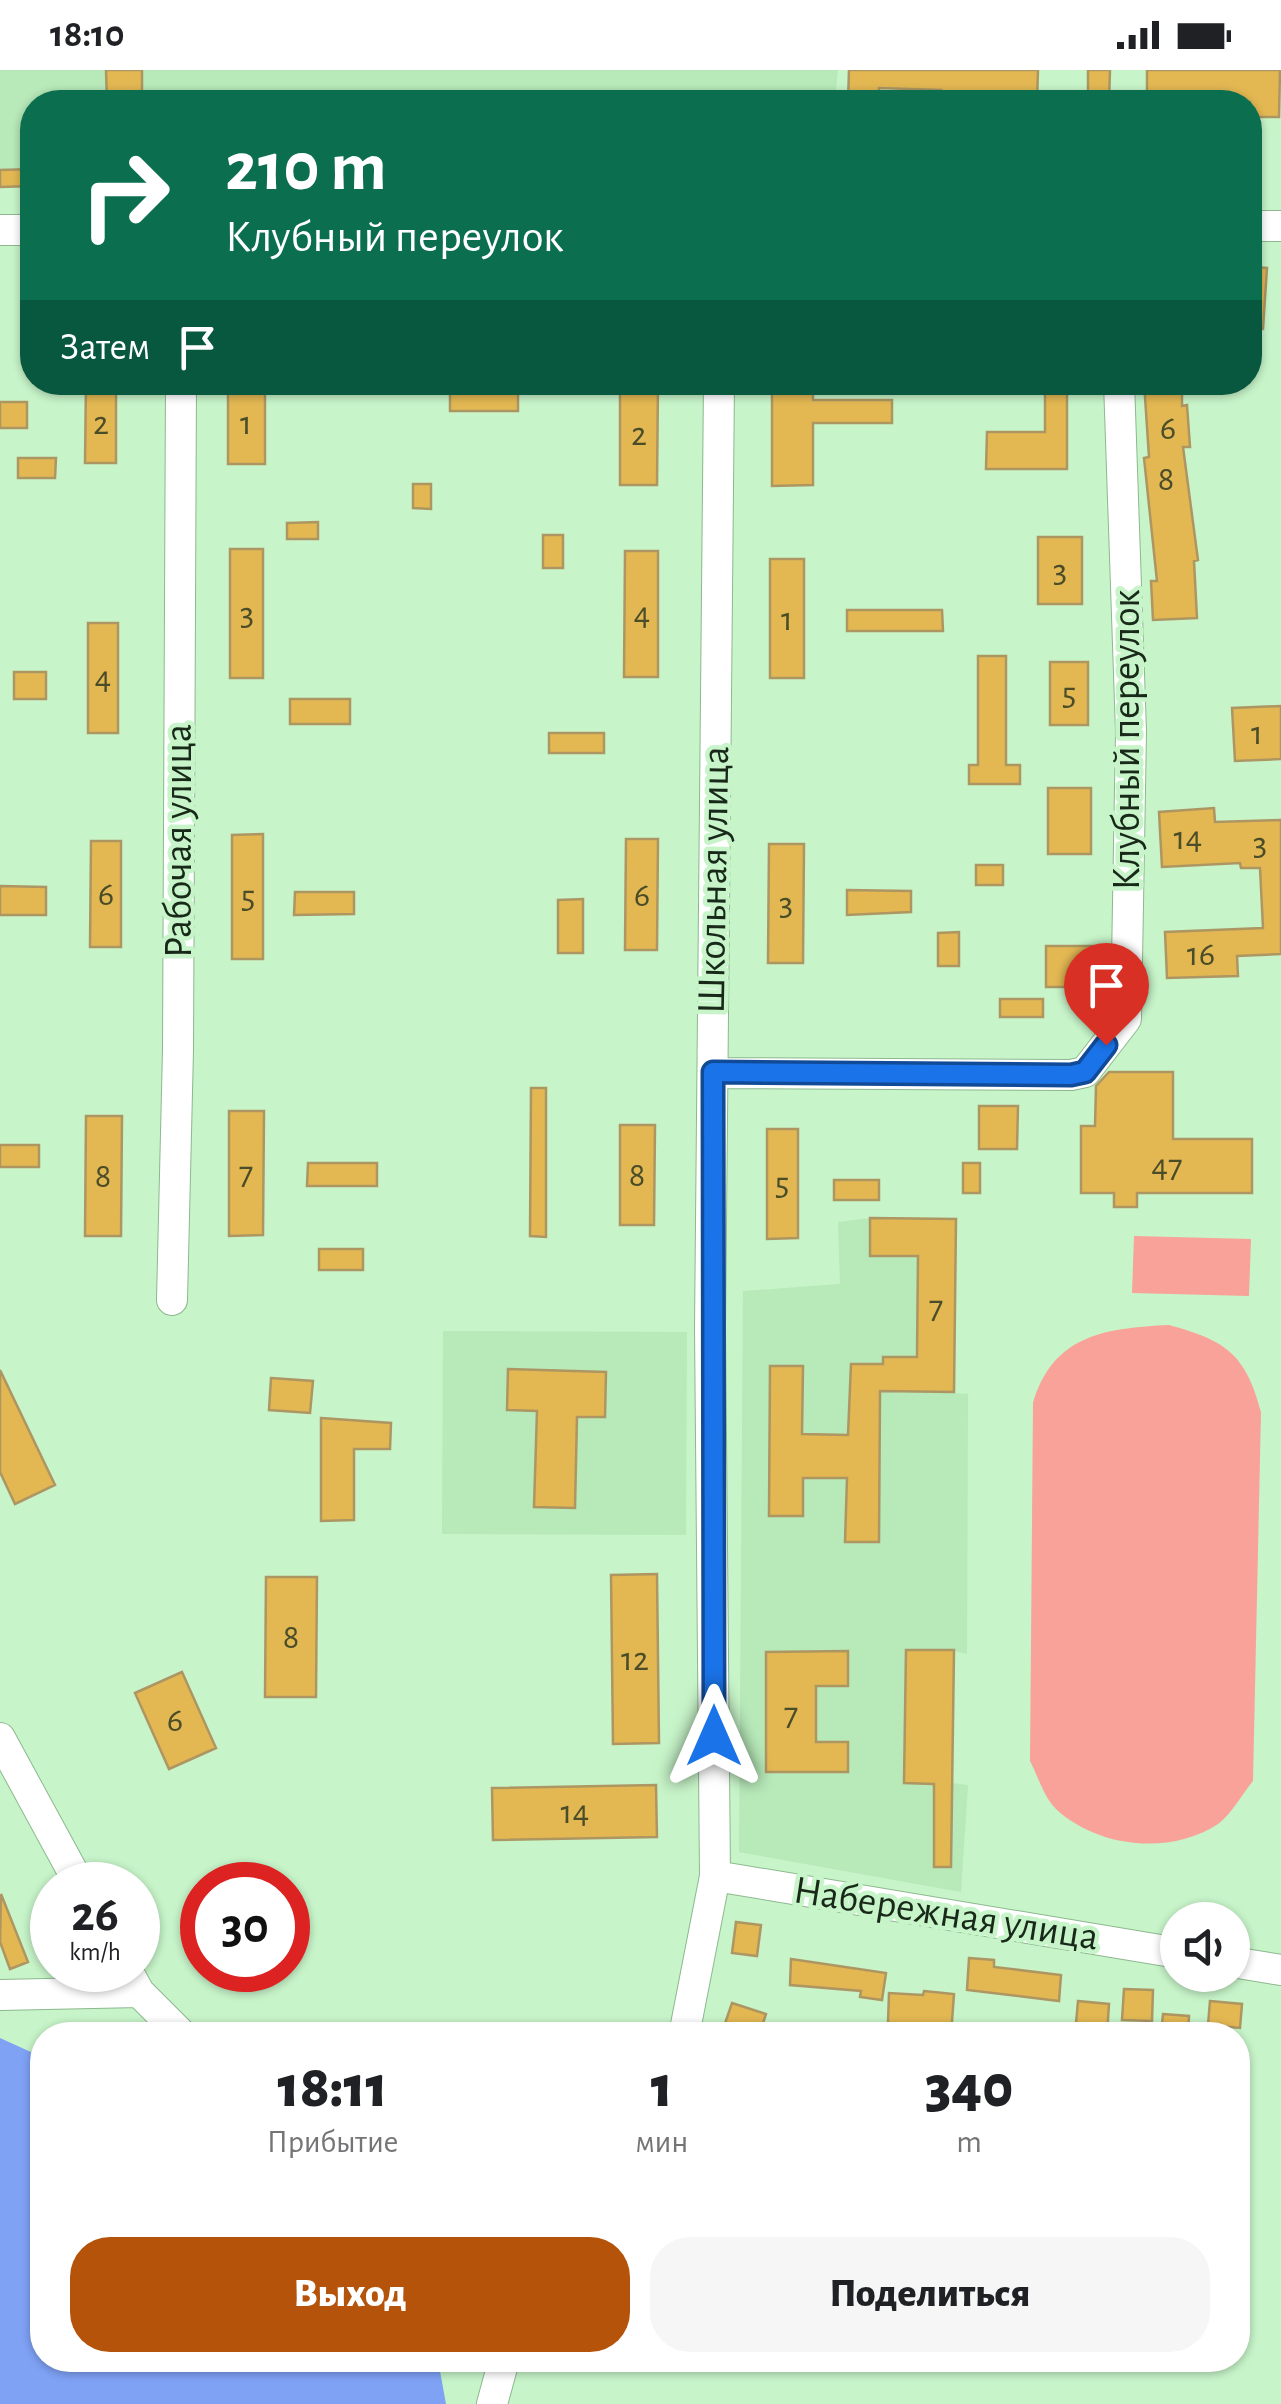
<!DOCTYPE html>
<html lang="ru">
<meta charset="utf-8">
<style>
body{margin:0;font-family:"Alegreya Sans",sans-serif;background:#f6f6f6;color:#202124;height:100vh;display:flex;flex-direction:column;font-size:38px;white-space:nowrap}
*{box-sizing:border-box;margin:0}
p{font-size:32px;color:#757577}
.icon{flex:none;width:55px;height:55px;fill:none;stroke:currentColor;stroke-width:2;stroke-linecap:round;stroke-linejoin:round}
.map{position:relative;flex:1;overflow:hidden}
.details{position:absolute;left:30px;top:1952px;width:1220px;height:350px;display:flex;flex-direction:column;background:#fff;border-radius:40px;box-shadow:0 2px 8px #0004}
.details>*{flex:none}
.top-card{position:absolute;left:20px;top:20px;width:1242px;height:305px;border-radius:40px;box-shadow:0 2px 8px #0004;background:#0b6e4f;color:#fff;overflow:hidden}
.controls{position:absolute;left:1160px;top:1832px;display:grid;gap:20px}
.controls a{display:grid;place-items:center;width:90px;height:90px;border-radius:50%;background:#fff;box-shadow:0 2px 8px #0004;font-size:50px}
.speed{position:absolute;left:30px;top:1792px;display:flex;gap:20px;font-size:50px;font-weight:700;text-align:center}
.speed>*{display:grid;place-content:center;width:130px;height:130px;border-radius:50%;background:#fff;box-shadow:0 2px 8px #0004;line-height:1}
.speed small{font-size:25px;font-weight:400}
.speed .limit{border:15px solid #d22;background:#fff;color:#111}
.pin{position:absolute;display:grid;place-items:center;width:85px;height:85px;color:#fff;margin:-102px -42px;border-radius:50% 50% 50% 0;rotate:-45deg;box-shadow:0 0 10px #0007}
.pin .icon{rotate:45deg}
.me{position:absolute;width:110px;margin:-55px;rotate:0deg;stroke-linejoin:round;filter:drop-shadow(0 0 8px #0008)}
.turn{display:flex;align-items:center;gap:35px;height:210px;padding:0 40px;font-size:45px}
.turn .icon{width:130px;height:130px;stroke-width:2.5}
.turn b{display:block;font-size:70px;line-height:85px}
.then{display:flex;align-items:center;height:95px;padding:0 40px;background:#0003;gap:20px;font-size:38px}
.eta{display:flex;justify-content:space-evenly;align-items:center;height:170px;text-align:center}
.eta b{font-size:60px;font-weight:800;line-height:70px}
.button{display:flex;gap:20px;margin-top:auto;padding:20px 40px}
.button a{flex:1;height:115px;border-radius:40px;background:#b45309;color:#fff;font-size:40px;font-weight:800;line-height:115px;text-align:center}
.button a+a{background:#f6f6f6;color:#202124}
.status{display:flex;justify-content:space-between;align-items:center;height:70px;padding:0 50px;background:#fff;direction:ltr}
.status svg{height:28px;fill:currentColor}
.map>svg:first-child{display:block}
</style>
<div class="status"><b>18:10</b><svg viewBox="0 0 49 12"><path d="M0 12V9h3v3zM5 12V6h3v6zM10 12V3h3v9zM15 12V0h3v12zM26 1h20v11H26zM47 4h2v5h-2z"/></svg></div>
<div class="map">
<svg width="1281" height="2334" viewBox="0 0 1281 2334">
<rect width="100%" height="100%" fill="#c7f4c9"/>
<path fill="#b7e9b9" d="M0,0h838l-3,32h-803v82l-32,-1z
M870,1148l85,1 -2,174 15,1 -1,260 -13,-3 -2,132 16,2 -7,107 -222,-40 4,-561 97,-7 -2,-62z
M443,1261l244,1 -1,203 -244,-1z"/>
<path fill="#f9a299" d="M1134,1166l117,3 -2,57 -117,-3z
M1169,1255c56,15 77,29 92,87l-8,369c-11,13 -22,34 -35,43 -49,32 -120,23 -161,-14 -13,-12 -19,-34 -27,-49l3,-358c20,-68 72,-75 136,-78z"/>
<path fill="#7fa2f5" d="M0,1968l42,19v303h396l8,44h-446z"/>
<path fill="#e3b853" stroke="#ad9662" stroke-width="2.5" d="M106,0h36v32h-35z
M849,0h189l-1,32h-97l1,-12 -62,-2v14h-31z
M1088,0h22l-1,32h-21z
M1147,0h133l-1,47h-29v-15h-103z
M32,99v17l-32,1v-17z
M1250,197l17,1 -4,61 -13,-1z
M86,312h30v81h-31z
M228,312h37v82h-37z
M450,312h68v29h-68z
M620,312h38l-1,103h-37z
M772,312h41v18h79v23h-79v62l-41,1z
M1144,312h38v24l5,-1 3,42h-7l15,113 -4,1 3,57 -44,2 -2,-39h6l-13,-123 5,-1z
M1045,323h22v76h-81l1,-37h58z
M0,332h27v26h-27z
M18,388h38l-1,20h-37z
M413,414h18v25l-18,-1z
M318,452v17h-31v-16z
M543,465h20v33h-20z
M1038,467h44v67h-44z
M230,479h33v129h-33z
M625,481h33v126h-34z
M770,489h34v119h-34z
M847,540h95l1,21h-96z
M88,553h30v110h-30z
M978,586h28v109h14v19h-51v-19h9z
M1050,592h38v63h-38z
M14,602h32v27h-32z
M290,629h60v25h-60z
M1281,636v53l-46,2 -3,-53z
M549,663h55v20h-55z
M1048,718h43v66h-43z
M1214,738l1,14 66,-2v134l-44,2 1,20 -71,2 -2,-46 98,-4 -3,-60h-19l-1,-5 -78,4 -3,-55z
M263,764v125h-31v-124z
M626,769h32l-1,111h-32z
M91,771h30v106h-31z
M769,774h35l-1,119h-35z
M976,795h27v20h-27z
M0,816l46,1v28h-46z
M847,820l64,1v21l-64,3z
M295,822h59v22l-60,1z
M583,829v54h-25v-53z
M959,862v34h-21v-33z
M1046,876h50l-1,41h-49z
M1000,929h43v18h-43z
M1109,1002h64v67h79v54h-115v14h-23v-14h-33v-67h14l1,-40z
M531,1018h15v149l-16,-1z
M979,1036h39l-1,43h-38z
M229,1041h35l-1,124 -34,1z
M86,1046h36l-1,120h-36z
M620,1055h35l-1,100h-34z
M767,1059h31v109l-31,1z
M0,1075h39v22h-39z
M308,1093h69v23h-70z
M963,1093h17v30h-17z
M834,1110h45v20h-45z
M870,1148l86,1 -2,173 -74,-1 -1,151h-34l2,-64h-44v38h-34l1,-150h33l-1,68 46,1 3,-71h32v-7h34l1,-101h-48z
M319,1179h44v21h-44z
M508,1299l98,3 -1,45h-28l-2,91 -41,-1 3,-96 -30,-1z
M0,1300l55,115 -40,19 -15,-32z
M271,1308l42,3 -3,32 -41,-3z
M321,1348l70,5 -1,26h-36v71l-33,1z
M657,1504l2,169 -46,1 -2,-169z
M266,1507h51l-1,120h-51z
M906,1580h48l-3,217h-17v-83l-30,-1z
M848,1581v35h-32v56h32v30h-82v-120z
M182,1602l34,76 -47,21 -34,-76z
M656,1715l1,52 -164,3 -1,-52z
M1,1824l27,68 -18,7 -10,-27z
M736,1852l25,3 -4,31 -25,-3z
M969,1888l25,2v7l67,8 -2,26 -92,-11z
M791,1889l95,14 -4,27 -22,-3 1,-6 -71,-6z
M1124,1919l29,1 -1,31 -30,-1z
M924,1921l30,3 -3,41h-31l1,-11 -33,-1 1,-30 34,2z
M1078,1931l31,3 -2,31h-32z
M1210,1931l32,3 -2,24 -32,-3z
M732,1933l34,11 -7,21h-38z
M1163,1944l26,2 -1,19h-27z"/>
<g fill="none" stroke-linecap="round" stroke-linejoin="round">
<defs>
<path id="minor" d="M1250,156h31
M0,160h32
M713,1003l358,2 14,-3 41,-53 5,-287 -12,-350
M172,1230l6,-250 3,-668
M0,1668l80,147
M715,1806l463,77
M1232,1892l49,8
M127,1900l12,22 43,43
M0,1925l139,-3
M684,1965l31,-159 -5,-548 9,-946
M492,2334l12,-44"/>
</defs>
<use href="#minor" stroke="#8db88f" stroke-width="32"/>
<use href="#minor" stroke="#fff" stroke-width="30"/>
</g>
<g fill="none" stroke-linecap="round" stroke-linejoin="round">
<defs>
<path id="route" d="M714,1666l-1,-664 358,3 14,-3 21,-27"/>
</defs>
<use href="#route" stroke="#114b97" stroke-width="25"/>
<use href="#route" stroke="#1a73e8" stroke-width="18"/>
</g>
<g text-anchor="middle" dominant-baseline="central" stroke-width="9" stroke-linejoin="round" paint-order="stroke">
<g font-size="35" fill="#4b4d28">
<text x="101" y="353">2</text>
<text x="246" y="353">1</text>
<text x="1168" y="358">6</text>
<text x="639" y="364">2</text>
<text x="1166" y="409">8</text>
<text x="1060" y="501">3</text>
<text x="247" y="544">3</text>
<text x="642" y="544">4</text>
<text x="787" y="549">1</text>
<text x="103" y="608">4</text>
<text x="1069" y="624">5</text>
<text x="1257" y="663">1</text>
<text x="1188" y="768">14</text>
<text x="1260" y="774">3</text>
<text x="106" y="824">6</text>
<text x="642" y="825">6</text>
<text x="248" y="827">5</text>
<text x="786" y="834">3</text>
<text x="1201" y="884">16</text>
<text x="1167" y="1096">47</text>
<text x="246" y="1103">7</text>
<text x="637" y="1105">8</text>
<text x="103" y="1106">8</text>
<text x="782" y="1114">5</text>
<text x="936" y="1237">7</text>
<text x="291" y="1567">8</text>
<text x="635" y="1589">12</text>
<text x="791" y="1644">7</text>
<text x="175" y="1650">6</text>
<text x="575" y="1742">14</text>
</g>
<g font-size="40" fill="#182919" stroke="#c7f4c9">
<text transform="translate(1127 670) rotate(-90)">Клубный переулок</text>
<text transform="translate(179 771) rotate(-90)">Рабочая улица</text>
<text transform="translate(714 810) rotate(-89)">Школьная улица</text>
<text transform="translate(946 1844) rotate(9)">Набережная улица</text>
</g>
</g>
</svg>
<div class="controls">
<a><svg class="icon" aria-label="sound" viewBox="0 0 24 24"><path d="M4 9h4l5-4v14l-5-4H4zM17 9q2 3 0 6"/></svg></a>
</div>
<div class="speed"><div>26<small>km/h</small></div><div class="limit">30</div></div>
<div class="pin" style="left:1106px;top:975px;background:#d93025"><svg class="icon" aria-label="arrive" viewBox="0 0 24 24"><path d="M6 21V4h12l-3 4 3 4H6"/></svg></div>
<svg class="me" style="left:714px;top:1666px" viewBox="-20 -20 40 40"><path d="M0-17L14 15 0 8-14 15z" fill="#1a73e8" stroke="#fff" stroke-width="4"/></svg>
<div class="top-card">
<div class="turn"><svg class="icon" aria-label="right" viewBox="0 0 24 24"><path d="M7 20v-9h11M14 6l5 5-5 5"/></svg><div><b>210 m</b>Клубный переулок</div></div>
<div class="then">Затем<svg class="icon" aria-label="arrive" viewBox="0 0 24 24"><path d="M6 21V4h12l-3 4 3 4H6"/></svg></div>
</div>
<section class="details">
<div class="eta">
<div><b>18:11</b><p>Прибытие</p></div>
<div><b>1</b><p>мин</p></div>
<div><b>340</b><p>m</p></div>
</div>
<div class="button"><a>Выход</a><a>Поделиться</a></div>
</section>
</div>
